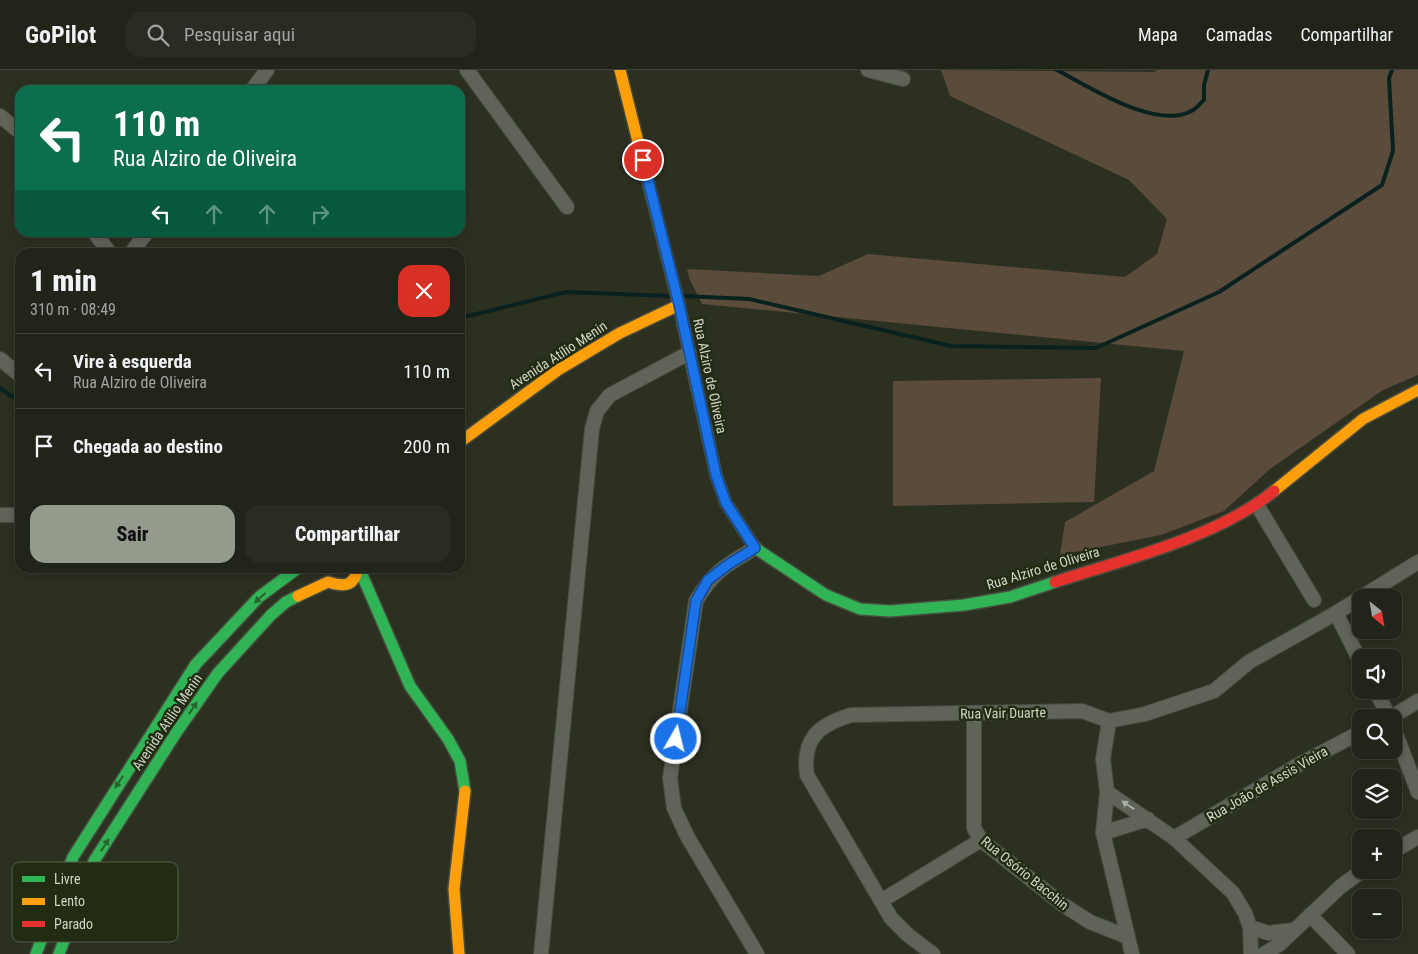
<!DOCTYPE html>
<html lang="pt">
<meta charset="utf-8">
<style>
body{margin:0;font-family:"Roboto Condensed",sans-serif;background:#282c22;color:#f1f3f6;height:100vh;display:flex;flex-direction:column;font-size:19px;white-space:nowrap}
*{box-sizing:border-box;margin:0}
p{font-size:16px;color:#a2a4a2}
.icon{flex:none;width:28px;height:28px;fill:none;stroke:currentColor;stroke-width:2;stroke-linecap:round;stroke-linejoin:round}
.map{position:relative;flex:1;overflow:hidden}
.panel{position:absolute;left:15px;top:178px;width:450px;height:325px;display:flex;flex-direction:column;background:#202419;border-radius:15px;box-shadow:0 2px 8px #0003,0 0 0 1px #3d4138}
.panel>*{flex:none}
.guide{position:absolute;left:15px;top:15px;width:450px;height:152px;border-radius:15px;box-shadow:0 2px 8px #0003,0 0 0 1px #3d4138;background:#0b6e4f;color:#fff;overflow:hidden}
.needle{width:32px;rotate:150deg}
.tools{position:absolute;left:1352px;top:519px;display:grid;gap:10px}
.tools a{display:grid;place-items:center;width:50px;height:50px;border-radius:10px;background:#202419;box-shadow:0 2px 8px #0003,0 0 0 1px #3d4138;font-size:25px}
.pin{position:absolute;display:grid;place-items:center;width:42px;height:42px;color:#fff;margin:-21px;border:2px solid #fff;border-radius:50%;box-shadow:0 1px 5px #0007}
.me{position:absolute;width:55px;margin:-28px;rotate:8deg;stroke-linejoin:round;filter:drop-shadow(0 0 4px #0008)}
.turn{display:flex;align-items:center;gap:18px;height:105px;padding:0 15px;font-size:22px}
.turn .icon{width:65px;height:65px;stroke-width:2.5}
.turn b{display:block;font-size:35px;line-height:42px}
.lanes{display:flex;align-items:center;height:48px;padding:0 15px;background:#0003;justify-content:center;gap:25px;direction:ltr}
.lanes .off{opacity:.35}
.round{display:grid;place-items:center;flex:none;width:52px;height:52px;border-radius:15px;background:#282c22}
.overview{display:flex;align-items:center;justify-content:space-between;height:85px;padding:0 15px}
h1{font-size:30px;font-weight:800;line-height:38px}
.action{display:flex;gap:10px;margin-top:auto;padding:10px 15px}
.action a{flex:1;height:58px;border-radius:15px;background:#959b8c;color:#111;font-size:20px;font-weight:800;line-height:58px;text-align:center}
.action a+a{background:#282c22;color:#f1f3f6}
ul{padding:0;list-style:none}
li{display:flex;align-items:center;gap:15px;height:75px;padding:0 15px;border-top:1px solid #3d4138}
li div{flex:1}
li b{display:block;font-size:19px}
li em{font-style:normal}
header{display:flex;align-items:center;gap:30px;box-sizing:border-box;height:70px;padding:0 25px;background:#202419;border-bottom:1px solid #3d4138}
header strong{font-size:24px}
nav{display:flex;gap:28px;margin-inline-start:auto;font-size:18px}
.search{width:350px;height:45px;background:#282c22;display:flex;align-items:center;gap:12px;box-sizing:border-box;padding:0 18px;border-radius:15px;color:#a2a4a2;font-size:19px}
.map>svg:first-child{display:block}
</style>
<header>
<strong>GoPilot</strong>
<div class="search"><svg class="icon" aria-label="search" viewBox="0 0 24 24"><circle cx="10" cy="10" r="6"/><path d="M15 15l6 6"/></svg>Pesquisar aqui</div>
<nav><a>Mapa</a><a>Camadas</a><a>Compartilhar</a></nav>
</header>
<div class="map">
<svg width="1418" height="884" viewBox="0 0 1418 884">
<rect width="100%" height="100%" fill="#2b3021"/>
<path fill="#5b4b3a" d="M941,0l213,2 4,-2h260v305l-35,15 -113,79 -46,42 -63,24 -101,20 5,-33 89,-51 30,-120 -482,-47 -12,-24 -3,-11 132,7 49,-22 257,23 32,-23 10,-35 -38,-39 -179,-84z
M1101,308l-7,124 -201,4v-125z"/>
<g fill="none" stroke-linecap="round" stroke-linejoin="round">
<path stroke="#092220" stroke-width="4" d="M1057,0c31,16 101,62 136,40 4,-2 7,-7 11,-10v-15l4,-15
M684,226l65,3 202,47 145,2 123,-56 163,-107 11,-34 -4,-73 3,-8
M460,248l106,-26 104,4
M0,318l20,14"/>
<defs>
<path id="street" d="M467,0l100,137
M868,0l35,9
M252,20l15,-20
M0,46l20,16
M94,162l15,20
M132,182l15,-20
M0,289l20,16
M1257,435l57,95
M0,445h20
M755,478c-29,17 -42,24 -59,53l-26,177 4,30 13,28 70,118
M1336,543l25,50
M1375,620l15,28
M974,643v115l7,12 81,64 28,18 38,15
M1390,648l28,-17
M1109,651l-6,38 4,33 -4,41 29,121
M1394,659l24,63
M1107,722l67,46 59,55 12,20 5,14 1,27
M1103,763l45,-14
M1174,768l124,-73 63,-33
M1394,781l24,-14
M881,831l100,-61
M1310,845l38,39
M1250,857l18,6 25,-3
M541,884l51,-525 5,-18 13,-16 79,-42
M933,884l-25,-19 -17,-17 -84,-143c-5,-36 11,-50 44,-60l231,-4 27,10 36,-7 69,-23 35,-29 87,-49 82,-51
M1264,884l16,-10 60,-57 23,-17"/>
<path id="fast" d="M697,319l19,86 10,28 29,45 71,47 34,14 30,2 74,-6 46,-8 45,-15
M359,498l51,118 38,53 12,22 5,30
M36,884l37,-97 123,-193 63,-67 39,-29
M59,884l35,-93 84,-131 40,-57 53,-58 15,-13 12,-6"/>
<path id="slow" d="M620,0l59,235 18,84
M460,372l98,-72 62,-37 59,-28
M1274,421l89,-72 55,-29
M298,526l30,-14c16,5 26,5 30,-14
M459,884l-5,-65 11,-98"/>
<path id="jam" d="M1055,512c70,-23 161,-44 219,-91"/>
</defs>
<use href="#street" stroke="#474c3f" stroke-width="16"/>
<use href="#fast" stroke="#474c3f" stroke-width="14"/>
<use href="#slow" stroke="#474c3f" stroke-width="14"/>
<use href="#jam" stroke="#474c3f" stroke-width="14"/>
<use href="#street" stroke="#5f6358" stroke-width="14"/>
<use href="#fast" stroke="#30b455" stroke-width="11"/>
<use href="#slow" stroke="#ff9f0a" stroke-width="11"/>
<use href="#jam" stroke="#e5322d" stroke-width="11"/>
</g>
<defs><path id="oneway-solid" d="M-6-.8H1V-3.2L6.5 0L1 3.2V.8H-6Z" transform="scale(1.25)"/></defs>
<g fill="#28622d">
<use href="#oneway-solid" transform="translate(260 528) rotate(138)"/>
<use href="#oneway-solid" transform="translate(193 638) rotate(-56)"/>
<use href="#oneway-solid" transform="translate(119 712) rotate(123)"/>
<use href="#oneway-solid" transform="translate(105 775) rotate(-57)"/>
</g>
<use fill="#a7ad9f" href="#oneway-solid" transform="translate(1128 735) rotate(-147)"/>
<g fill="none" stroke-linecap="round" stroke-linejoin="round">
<defs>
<path id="route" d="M643,90l36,144 37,171 10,28 29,45 -26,16 -21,16 -12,21 -20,138"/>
</defs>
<use href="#route" stroke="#114b97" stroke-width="12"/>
<use href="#route" stroke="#1a73e8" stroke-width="9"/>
</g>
<g text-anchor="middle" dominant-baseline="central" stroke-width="5" stroke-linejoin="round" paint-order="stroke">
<g font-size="14" fill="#ced5c5" stroke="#222c12">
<text transform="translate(558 285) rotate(-33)">Avenida Atílio Menin</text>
<text transform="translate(710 306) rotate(78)">Rua Alziro de Oliveira</text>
<text transform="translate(1043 498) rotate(-17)">Rua Alziro de Oliveira</text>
<text transform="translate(1003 643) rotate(-1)">Rua Vair Duarte</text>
<text transform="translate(167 652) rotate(-56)">Avenida Atilio Menin</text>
<text transform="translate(1267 714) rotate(-30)">Rua João de Assis Vieira</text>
<text transform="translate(1025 803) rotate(39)">Rua Osório Bacchin</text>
</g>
</g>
<rect x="12" y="792" width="166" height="80" rx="8" fill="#222c12" stroke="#565f48" stroke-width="1"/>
<rect x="22" y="806" width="23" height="6" fill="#30b455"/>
<rect x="22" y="828" width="23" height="7" fill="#ff9f0a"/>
<rect x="22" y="851" width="23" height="6" fill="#e5322d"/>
<g font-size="14" fill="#ced5c5">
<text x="54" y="814">Livre</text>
<text x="54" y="836">Lento</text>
<text x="54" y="859">Parado</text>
</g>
</svg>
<div class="tools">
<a><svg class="needle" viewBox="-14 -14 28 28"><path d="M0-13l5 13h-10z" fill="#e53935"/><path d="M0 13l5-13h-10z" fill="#a2a4a2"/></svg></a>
<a><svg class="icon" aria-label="sound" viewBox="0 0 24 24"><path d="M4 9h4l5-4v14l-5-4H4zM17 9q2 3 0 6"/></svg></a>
<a><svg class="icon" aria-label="search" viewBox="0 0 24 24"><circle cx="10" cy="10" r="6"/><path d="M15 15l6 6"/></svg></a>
<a><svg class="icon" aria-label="layers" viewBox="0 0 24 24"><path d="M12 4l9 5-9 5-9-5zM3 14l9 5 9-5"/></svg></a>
<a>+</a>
<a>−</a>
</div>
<div class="pin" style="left:643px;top:90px;background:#d93025"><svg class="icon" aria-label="arrive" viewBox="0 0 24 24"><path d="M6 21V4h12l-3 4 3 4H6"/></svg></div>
<svg class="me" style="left:676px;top:669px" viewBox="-20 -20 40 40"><circle r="17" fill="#1a73e8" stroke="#fff" stroke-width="3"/><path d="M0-11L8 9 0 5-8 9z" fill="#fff"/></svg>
<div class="guide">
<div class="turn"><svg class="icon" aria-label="left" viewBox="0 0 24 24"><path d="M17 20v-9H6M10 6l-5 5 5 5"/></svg><div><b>110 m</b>Rua Alziro de Oliveira</div></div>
<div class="lanes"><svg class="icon" aria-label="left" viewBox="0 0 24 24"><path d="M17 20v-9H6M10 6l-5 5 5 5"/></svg><svg class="icon off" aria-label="ahead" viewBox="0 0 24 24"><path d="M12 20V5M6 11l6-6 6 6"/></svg><svg class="icon off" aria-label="ahead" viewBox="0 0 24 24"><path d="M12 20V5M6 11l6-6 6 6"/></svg><svg class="icon off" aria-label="right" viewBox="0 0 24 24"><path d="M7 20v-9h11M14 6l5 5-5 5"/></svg></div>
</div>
<section class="panel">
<div class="overview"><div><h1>1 min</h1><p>310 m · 08:49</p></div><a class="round" style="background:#d93025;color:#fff"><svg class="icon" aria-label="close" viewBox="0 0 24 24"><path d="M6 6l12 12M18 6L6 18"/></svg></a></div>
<ul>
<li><svg class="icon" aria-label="left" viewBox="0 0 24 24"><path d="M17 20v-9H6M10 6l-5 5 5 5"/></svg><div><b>Vire à esquerda</b><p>Rua Alziro de Oliveira</p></div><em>110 m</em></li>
<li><svg class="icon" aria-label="arrive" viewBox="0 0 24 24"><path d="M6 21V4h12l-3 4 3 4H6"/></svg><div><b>Chegada ao destino</b></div><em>200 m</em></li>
</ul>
<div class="action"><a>Sair</a><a>Compartilhar</a></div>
</section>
</div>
